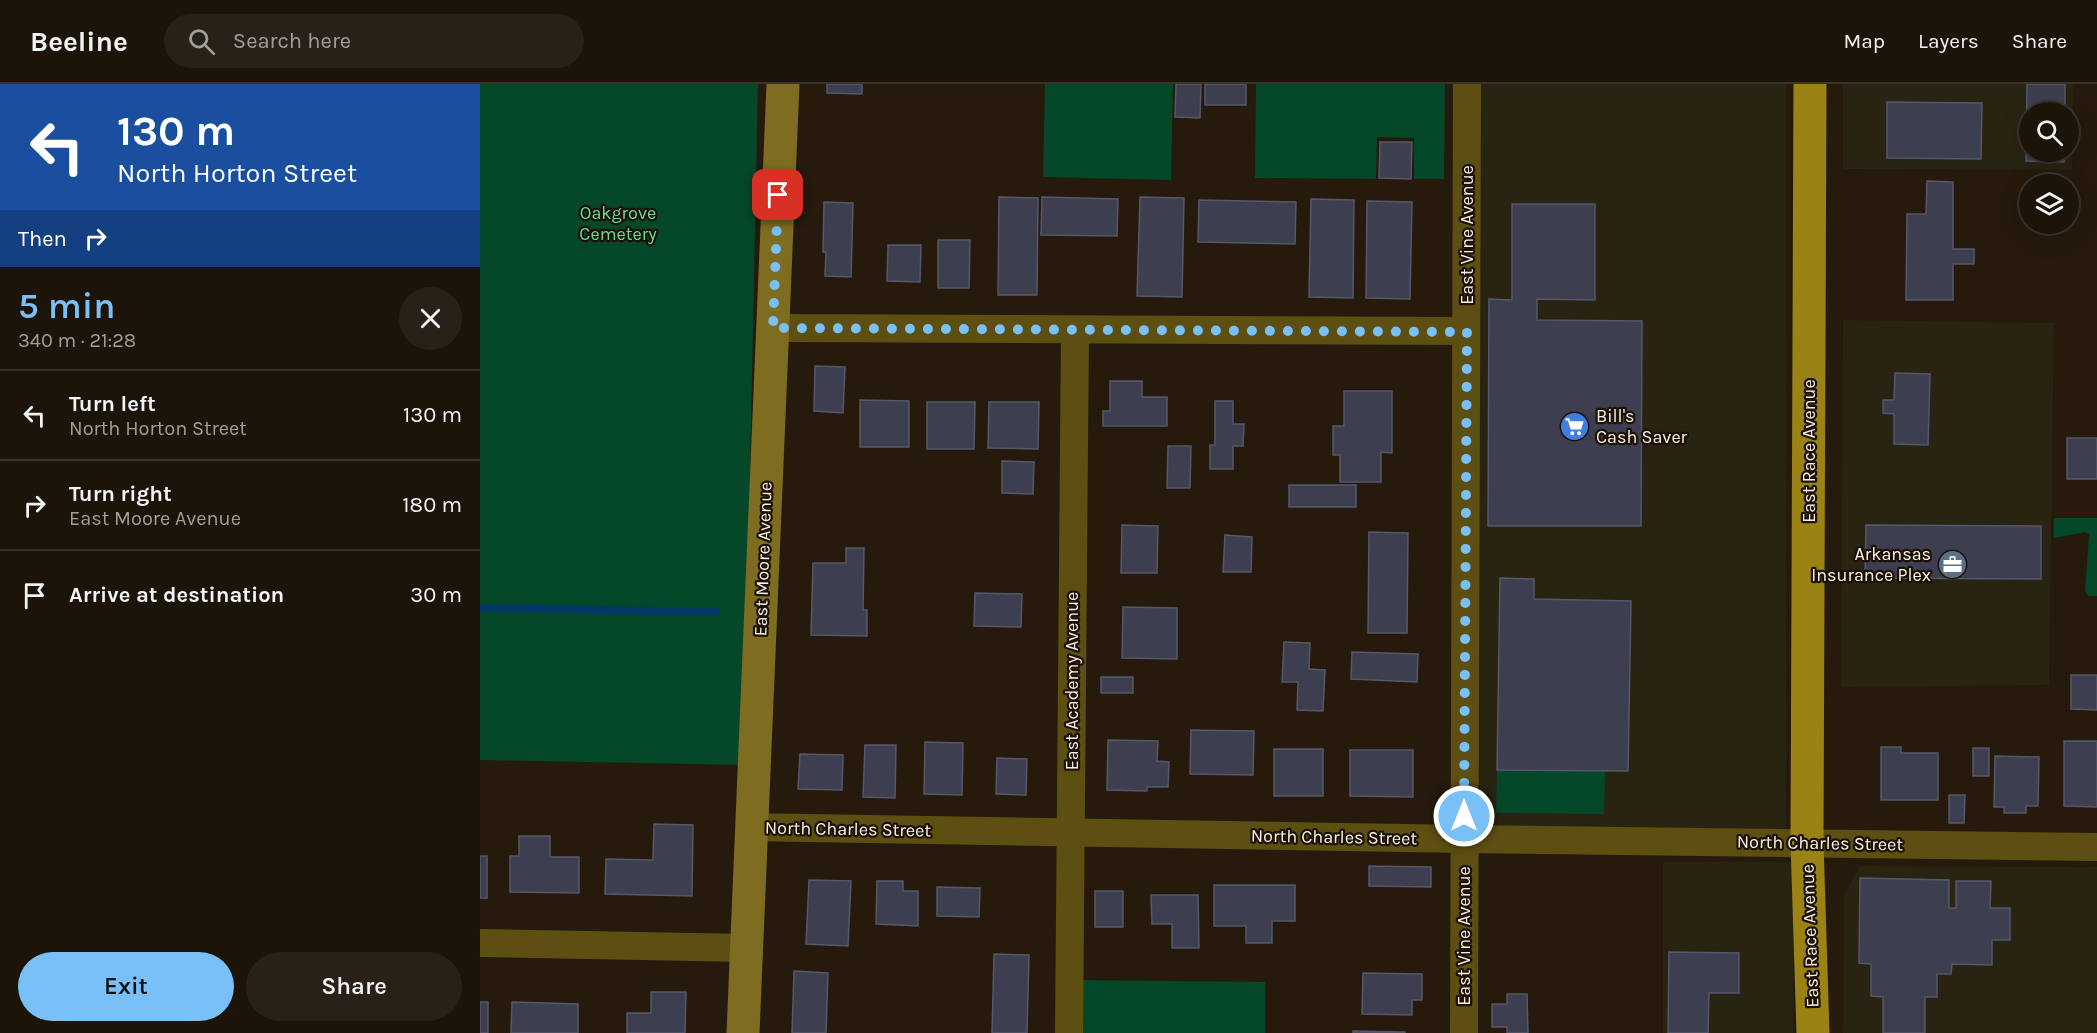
<!DOCTYPE html>
<meta charset="utf-8">
<style>
body{margin:0;font-family:Karla,sans-serif;background:#292117;color:#f1f3f6;height:100vh;display:flex;flex-direction:column;font-size:22px;white-space:nowrap}
*{box-sizing:border-box;margin:0}
p{font-size:20px;color:#a09e9c}
.icon{flex:none;width:33px;height:33px;fill:none;stroke:currentColor;stroke-width:2;stroke-linecap:round;stroke-linejoin:round}
.map{position:relative;flex:1;overflow:hidden}
.details{display:flex;flex-direction:column;background:#1c1409;width:480px}
.details>*{flex:none}
.top-card{background:#1a4fa0;color:#fff;overflow:hidden}
.controls{position:absolute;left:1539px;top:18px;display:grid;gap:12px}
.controls a{display:grid;place-items:center;width:60px;height:60px;border-radius:50%;background:#1c1409;box-shadow:0 6px 24px #0002,0 0 0 2px #3a332a;font-size:30px}
.pin{position:absolute;display:grid;place-items:center;width:51px;height:51px;color:#fff;margin:-26px;border-radius:12px;box-shadow:0 3px 9px #0006}
.me{position:absolute;width:66px;margin:-33px;rotate:0deg;stroke-linejoin:round;filter:drop-shadow(0 0 4px #0008)}
.turn{display:flex;align-items:center;gap:21px;height:126px;padding:0 18px;font-size:27px}
.turn .icon{width:78px;height:78px;stroke-width:2.5}
.turn b{display:block;font-size:42px;line-height:51px}
.then{display:flex;align-items:center;height:57px;padding:0 18px;background:#0003;gap:12px;font-size:22px}
.round{display:grid;place-items:center;flex:none;width:63px;height:63px;border-radius:32px;background:#292117}
.summary{display:flex;align-items:center;justify-content:space-between;height:102px;padding:0 18px}
h1{font-size:36px;font-weight:600;line-height:45px;color:#79bff8}
.action{display:flex;gap:12px;margin-top:auto;padding:12px 18px}
.action a{flex:1;height:69px;border-radius:36px;background:#79bff8;color:#111;font-size:24px;font-weight:600;line-height:69px;text-align:center}
.action a+a{background:#292117;color:#f1f3f6}
ul{padding:0;list-style:none}
li{display:flex;align-items:center;gap:18px;height:90px;padding:0 18px;border-top:2px solid #3a332a}
li div{flex:1}
li b{display:block;font-size:22px}
li em{font-style:normal}
header{display:flex;align-items:center;gap:36px;box-sizing:border-box;height:84px;padding:0 30px;background:#1c1409;border-bottom:2px solid #3a332a}
header strong{font-size:28px}
nav{display:flex;gap:33px;margin-inline-start:auto;font-size:21px}
.search{width:420px;height:54px;background:#292117;display:flex;align-items:center;gap:15px;box-sizing:border-box;padding:0 21px;border-radius:33px;color:#a09e9c;font-size:22px}
main{display:flex;flex:1;min-height:0}
.map>svg:first-child{display:block}
</style>
<header>
<strong>Beeline</strong>
<div class="search"><svg class="icon" aria-label="search" viewBox="0 0 24 24"><circle cx="10" cy="10" r="6"/><path d="M15 15l6 6"/></svg>Search here</div>
<nav><a>Map</a><a>Layers</a><a>Share</a></nav>
</header>
<main>
<section class="details">
<div class="top-card">
<div class="turn"><svg class="icon" aria-label="left" viewBox="0 0 24 24"><path d="M17 20v-9H6M10 6l-5 5 5 5"/></svg><div><b>130 m</b>North Horton Street</div></div>
<div class="then">Then<svg class="icon" aria-label="right" viewBox="0 0 24 24"><path d="M7 20v-9h11M14 6l5 5-5 5"/></svg></div>
</div>
<div class="summary"><div><h1>5 min</h1><p>340 m · 21:28</p></div><a class="round"><svg class="icon" aria-label="close" viewBox="0 0 24 24"><path d="M6 6l12 12M18 6L6 18"/></svg></a></div>
<ul>
<li><svg class="icon" aria-label="left" viewBox="0 0 24 24"><path d="M17 20v-9H6M10 6l-5 5 5 5"/></svg><div><b>Turn left</b><p>North Horton Street</p></div><em>130 m</em></li>
<li><svg class="icon" aria-label="right" viewBox="0 0 24 24"><path d="M7 20v-9h11M14 6l5 5-5 5"/></svg><div><b>Turn right</b><p>East Moore Avenue</p></div><em>180 m</em></li>
<li><svg class="icon" aria-label="arrive" viewBox="0 0 24 24"><path d="M6 21V4h12l-3 4 3 4H6"/></svg><div><b>Arrive at destination</b></div><em>30 m</em></li>
</ul>
<div class="action"><a>Exit</a><a>Share</a></div>
</section>
<div class="map">
<svg width="1617" height="949" viewBox="0 0 1617 949">
<rect width="100%" height="100%" fill="#251a0c"/>
<path fill="#292312" fill-rule="evenodd" d="M998,0h308v750l-306,-5z
M1363,0h230l-1,86 -229,-1zM1550,28h38v40h-38z
M1363,236l211,3 -5,362 -208,2z
M1183,778h130v171h-130z
M1380,782l237,1v166h-254l1,-138z"/>
<path fill="#054729" d="M0,0h278l-14,681 -264,-5z
M565,0h128l-2,96 -128,-3z
M776,0h189l-1,95h-30v-41l-37,-1 -1,42 -121,-1z
M1574,434h43v78h-9l-3,-5 4,-56 -3,-3 -32,6z
M1017,686l108,1 -1,43 -108,-1z
M599,896l186,2v51h-187z"/>
<g fill="none" stroke-linecap="round" stroke-linejoin="round">
<path stroke="#043965" stroke-width="8" d="M0,524l236,4"/>
</g>
<path fill="#3d3e4f" stroke="#56576a" stroke-width="1.5" d="M347,0h35v10l-35,-1z
M696,0h25l-1,34 -25,-1z
M725,0h41v21h-41z
M1547,0h38v28h-35v40h34v10l-38,-1z
M1407,18l95,1 -1,56 -94,-1z
M900,58h32l-1,37 -32,-1z
M1447,97l26,1v67h21v15h-21v36h-47l1,-86h19z
M519,113l39,1 -1,97h-39z
M562,113l76,2 -1,37 -76,-1z
M660,113l44,1 -2,99 -45,-1z
M831,115l43,1 -1,98 -44,-1z
M719,116l97,2 -1,42 -97,-2z
M887,117l45,1 -2,97 -44,-1z
M344,118l29,1 -2,74 -26,-1 1,-24h-3z
M1032,120h83v96l-58,-1v21l105,1 -1,205h-153l1,-227 23,1z
M458,156h32l-1,48h-31z
M408,161h33l-1,37 -33,-1z
M335,282l30,1 -2,46 -29,-2z
M1415,289l35,1 -2,71 -34,-1v-30l-11,-1v-13h11z
M630,297h32v16h25v29h-64v-15h7z
M864,307h48v62l-11,-1v30h-41v-27h-7v-29h11z
M380,316l49,1v46h-49z
M735,317h18v23h11l-1,22h-10v23h-23v-24h5z
M447,318h48l-1,47h-47z
M509,318h50l-1,47 -50,-1z
M1587,354h30v41h-30z
M688,362h23l-1,42h-23z
M522,377l32,1 -1,32 -31,-1z
M809,401h67v22h-67z
M642,441l36,1 -1,47h-36z
M1386,441l175,1v53l-176,-1z
M889,448l39,1 -1,100h-39z
M745,451l27,2 -1,35h-28z
M366,464h18l-1,62h4v26l-56,-1 2,-72h33z
M1020,494l34,1v20l97,2 -3,170 -131,-1z
M495,509l47,1 -1,33 -47,-1z
M643,523l54,1v51l-55,-1z
M804,558l26,1 -1,26 16,1 -2,41 -26,-1 1,-28h-16z
M872,568l66,2 -1,28 -66,-3z
M1591,591h26v35l-26,-1z
M621,593h32v16h-32z
M711,646l63,1 -1,44 -63,-1z
M628,656l50,1 -1,20 12,1 -1,25h-21v4l-40,-1z
M1584,657h33v66l-33,-1z
M445,658l38,1 -1,52 -38,-1z
M385,661h31l-1,53 -32,-1z
M1401,663h20v6h37v47h-57z
M1493,664h16v28h-16z
M794,665h49v47h-49z
M870,666h63v47l-63,-1z
M320,670l43,1 -1,35 -44,-1z
M1515,672l44,1 -1,49h-12v7h-22v-6h-10z
M517,674l30,1 -1,36 -30,-1z
M1469,711h16l-1,28h-15z
M174,740l39,1 -1,71 -87,-2 1,-35 47,1z
M39,752h31v21h29v36l-69,-1v-36h9z
M0,772h7v42h-7z
M889,782l62,1v20l-62,-1z
M1380,794l89,2v28h7v-27h35l-1,27h20v32h-18v25l-40,-1 -1,10h-14v23h-12v36h-42v-36l-12,-1v-32l-12,-1z
M329,796l42,1 -3,65 -42,-2z
M397,797h26v10h15v35l-42,-2z
M734,801h81v36h-23v22h-26v-17h-32z
M457,803l43,1 -1,29 -42,-1z
M615,807h28v36h-28z
M671,811h47l1,53h-27v-24h-20z
M1189,868l70,1v40h-30l-1,40h-40z
M514,870l35,1 -2,78h-35z
M314,887l34,2 -2,60h-34z
M883,889l59,1v26h-10v15l-50,-1z
M171,908h35l-1,41h-58v-20h24z
M1027,910h20l1,39h-21v-6h-15v-23h15z
M0,918h8v31h-8z
M32,918l66,2v29h-67z
M873,947l52,1v1h-52z"/>
<g fill="none" stroke-linecap="round" stroke-linejoin="round">
<path stroke="#5d4f12" stroke-width="28" d="M293,244l693,3
M272,743l712,12 633,8
M0,859l266,5
M589,949l6,-703
M984,949l3,-949"/>
<path stroke="#7e6c20" stroke-width="33" d="M263,949l40,-949"/>
<path stroke="#9a8215" stroke-width="33" d="M1330,0l-3,758 6,191"/>
</g>
<g fill="none" stroke-linecap="round" stroke-linejoin="round">
<path stroke="#79bff8" stroke-width="10" stroke-dasharray="0 18" d="M298,111l-5,133 694,4 -3,484"/>
</g>
<defs>
<symbol id="supermarket-disc" viewBox="-11 -11 22 22"><circle r="9.5" fill="#3f7fe0" stroke="#1c1104"/><path d="M-6-5.5h2.5l.6 2H6L4.5 2H-2.5L-4.4-4H-6ZM-1.5 3.2a1.3 1.3 0 1 0 .1 0ZM3 3.2a1.3 1.3 0 1 0 .1 0Z" fill="#fff"/></symbol>
<symbol id="office-disc" viewBox="-11 -11 22 22"><circle r="9.5" fill="#5c6f8a" stroke="#1c1104"/><path d="M-6-3h4V-5.5h4V-3h4V5H-6ZM-1-4.5V-3h2v-1.5ZM-6 0V1H6V0Z" fill="#fff"/></symbol>
</defs>
<g fill-rule="evenodd">
<use href="#supermarket-disc" x="1078" y="326" width="33" height="33"/>
<use href="#office-disc" x="1456" y="464" width="33" height="33"/>
</g>
<g text-anchor="middle" dominant-baseline="central" stroke-width="4.5" stroke-linejoin="round" paint-order="stroke">
<g font-size="18" fill="#66de9b" stroke="#1c1104">
<text x="138" y="129">Oakgrove<tspan x="138" dy="21">Cemetery</tspan></text>
</g>
<g font-size="18" fill="#faf2e9" stroke="#1c1104">
<text transform="translate(987 151) rotate(-90)">East Vine Avenue</text>
<text transform="translate(1329 367) rotate(-90)">East Race Avenue</text>
<text transform="translate(283 475) rotate(-88)">East Moore Avenue</text>
<text transform="translate(592 597) rotate(-90)">East Academy Avenue</text>
<text transform="translate(368 745) rotate(1)">North Charles Street</text>
<text transform="translate(854 753) rotate(1)">North Charles Street</text>
<text transform="translate(1340 759) rotate(1)">North Charles Street</text>
<text transform="translate(984 852) rotate(-90)">East Vine Avenue</text>
<text transform="translate(1330 852) rotate(-92)">East Race Avenue</text>
</g>
<g font-size="18" fill="#faf2e9" stroke="#1c1104" text-anchor="start">
<text x="1116" y="332">Bill's<tspan x="1116" dy="21">Cash Saver</tspan></text>
<text x="1451" y="470" text-anchor="end">Arkansas<tspan x="1451" dy="21">Insurance Plex</tspan></text>
</g>
</g>
</svg>
<div class="controls">
<a><svg class="icon" aria-label="search" viewBox="0 0 24 24"><circle cx="10" cy="10" r="6"/><path d="M15 15l6 6"/></svg></a>
<a><svg class="icon" aria-label="layers" viewBox="0 0 24 24"><path d="M12 4l9 5-9 5-9-5zM3 14l9 5 9-5"/></svg></a>
</div>
<div class="pin" style="left:298px;top:111px;background:#d93025"><svg class="icon" aria-label="arrive" viewBox="0 0 24 24"><path d="M6 21V4h12l-3 4 3 4H6"/></svg></div>
<svg class="me" style="left:984px;top:732px" viewBox="-20 -20 40 40"><circle r="17" fill="#79bff8" stroke="#fff" stroke-width="3"/><path d="M0-11L8 9 0 5-8 9z" fill="#fff"/></svg>
</div>
</main>
